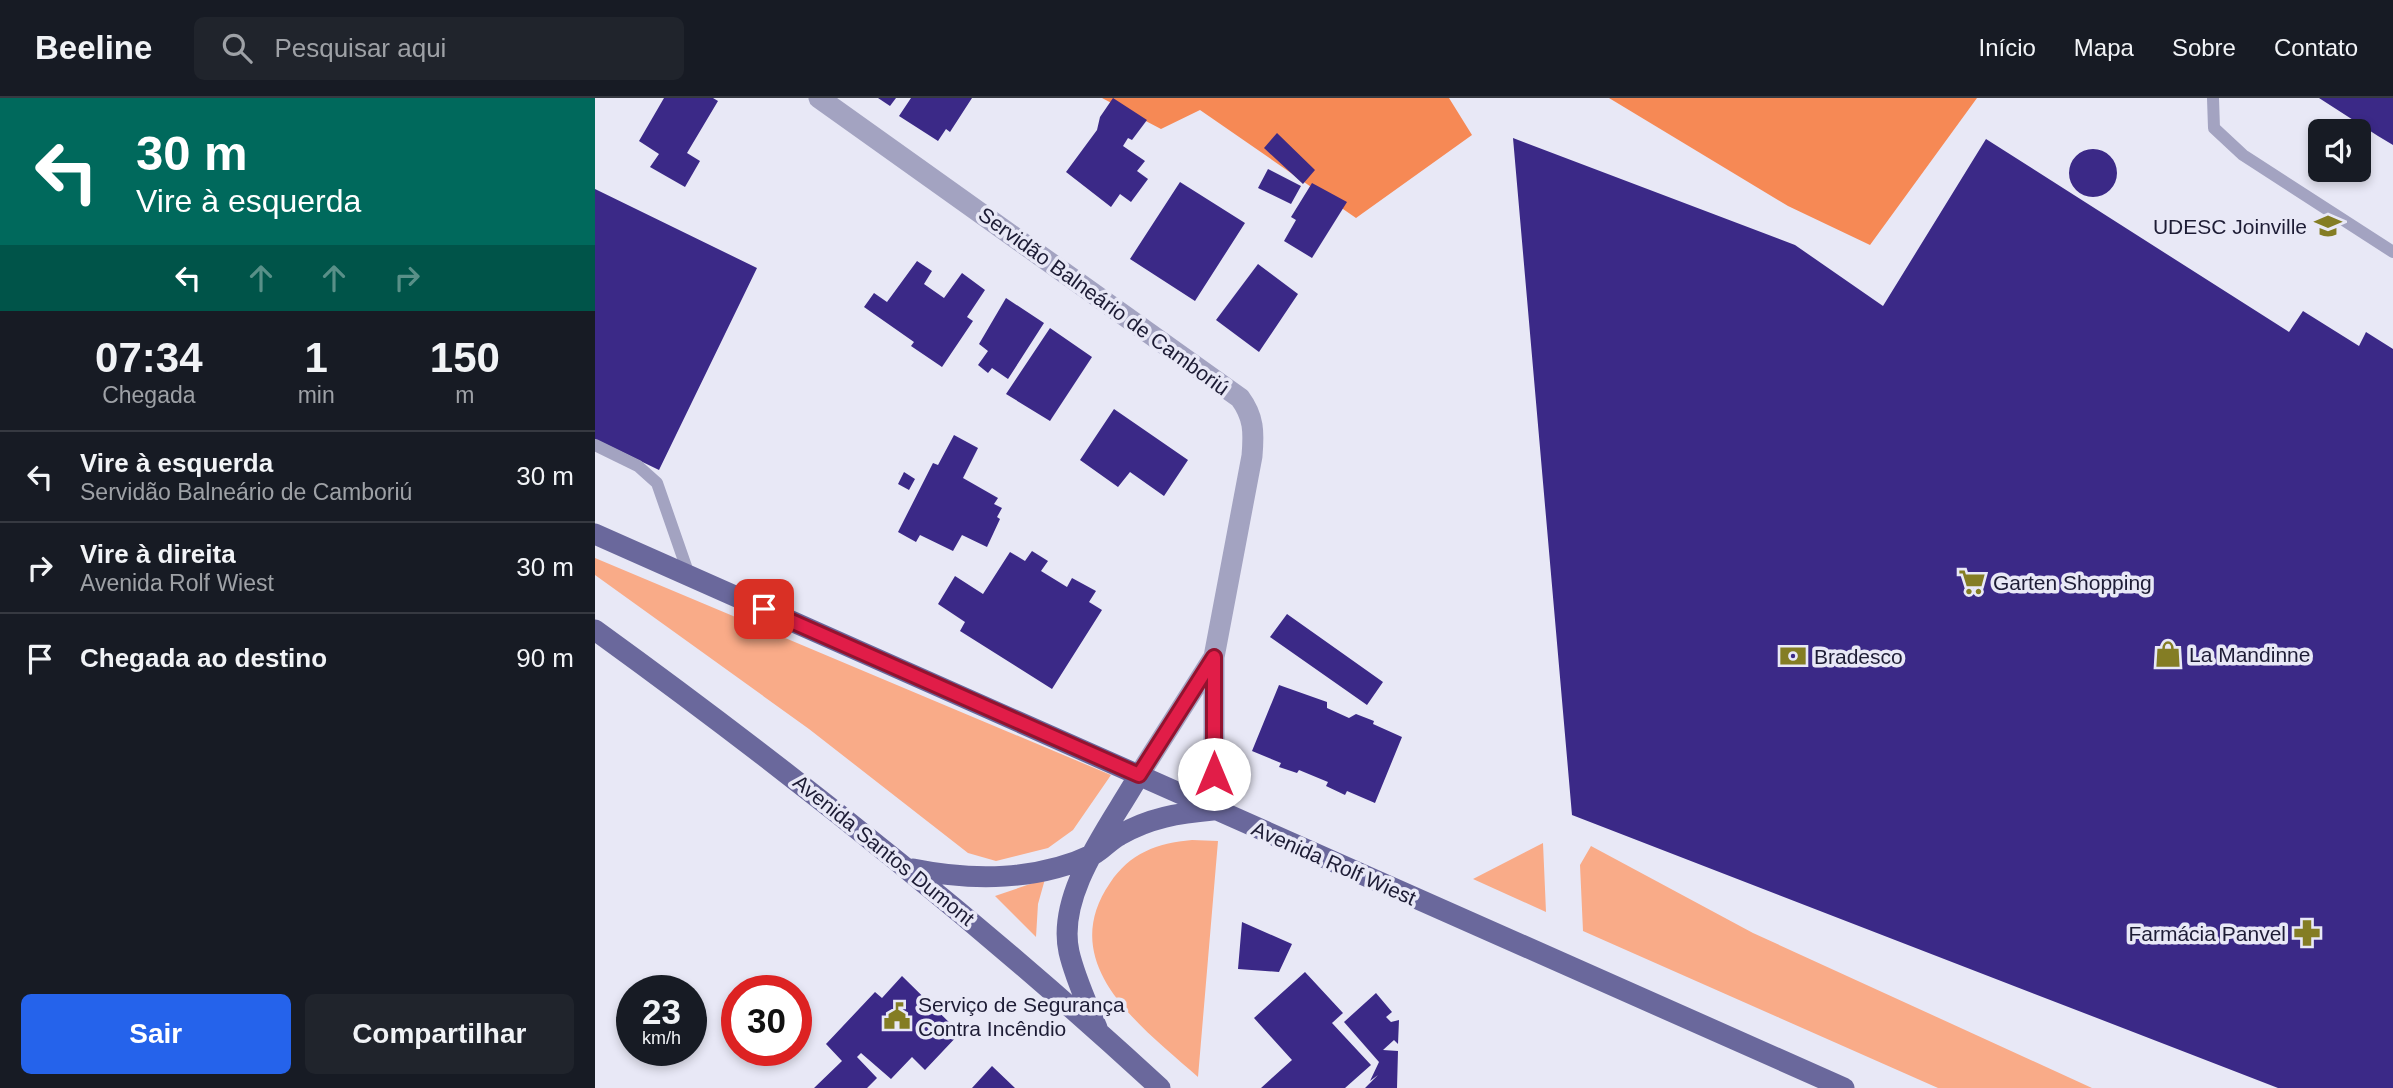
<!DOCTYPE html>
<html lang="pt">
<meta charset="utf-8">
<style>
body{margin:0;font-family:Helvetica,sans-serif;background:#20242c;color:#f1f3f6;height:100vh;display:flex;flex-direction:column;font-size:26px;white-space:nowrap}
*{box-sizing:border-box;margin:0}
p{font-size:23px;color:#9ea1a6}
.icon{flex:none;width:38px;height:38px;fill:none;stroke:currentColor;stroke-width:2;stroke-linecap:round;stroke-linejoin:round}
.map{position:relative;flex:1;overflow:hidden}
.side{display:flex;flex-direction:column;background:#171b24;width:595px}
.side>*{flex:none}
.banner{background:#00695c;color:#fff;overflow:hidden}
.buttons{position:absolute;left:1713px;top:21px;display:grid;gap:14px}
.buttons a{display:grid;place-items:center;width:63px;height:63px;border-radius:10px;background:#171b24;box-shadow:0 4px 10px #0003;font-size:35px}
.speed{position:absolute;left:21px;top:877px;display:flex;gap:14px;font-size:35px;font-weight:700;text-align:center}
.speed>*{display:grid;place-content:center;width:91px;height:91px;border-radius:50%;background:#171b24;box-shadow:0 4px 10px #0003;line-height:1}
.speed small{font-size:18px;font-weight:400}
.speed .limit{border:10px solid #d22;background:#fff;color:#111}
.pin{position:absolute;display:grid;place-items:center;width:60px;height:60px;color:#fff;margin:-30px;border-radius:14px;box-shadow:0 4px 10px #0006}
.me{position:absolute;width:77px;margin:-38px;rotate:0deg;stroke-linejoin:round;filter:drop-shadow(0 0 5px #0008)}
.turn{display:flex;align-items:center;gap:24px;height:147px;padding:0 21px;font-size:32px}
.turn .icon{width:91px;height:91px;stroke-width:2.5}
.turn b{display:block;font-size:49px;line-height:60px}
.lanes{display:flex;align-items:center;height:66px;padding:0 21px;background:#0003;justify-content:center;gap:35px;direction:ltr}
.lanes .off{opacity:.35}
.eta{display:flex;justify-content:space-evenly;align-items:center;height:119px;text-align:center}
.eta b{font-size:42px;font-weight:700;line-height:49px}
.primary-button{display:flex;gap:14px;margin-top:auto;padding:14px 21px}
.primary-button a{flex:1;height:80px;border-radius:10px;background:#2563eb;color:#fff;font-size:28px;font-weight:700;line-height:80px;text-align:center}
.primary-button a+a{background:#20242c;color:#f1f3f6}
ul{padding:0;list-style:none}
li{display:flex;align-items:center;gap:21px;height:91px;padding:0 21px;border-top:2px solid #363941}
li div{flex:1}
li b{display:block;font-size:26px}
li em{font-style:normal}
header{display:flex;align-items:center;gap:42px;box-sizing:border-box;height:98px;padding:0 35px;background:#171b24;border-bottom:2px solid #363941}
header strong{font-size:33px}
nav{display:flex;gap:38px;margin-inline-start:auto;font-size:24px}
.search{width:490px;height:63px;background:#20242c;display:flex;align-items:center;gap:18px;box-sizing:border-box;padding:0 24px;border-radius:10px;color:#9ea1a6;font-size:26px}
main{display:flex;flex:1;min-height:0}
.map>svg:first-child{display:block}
</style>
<header>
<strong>Beeline</strong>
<div class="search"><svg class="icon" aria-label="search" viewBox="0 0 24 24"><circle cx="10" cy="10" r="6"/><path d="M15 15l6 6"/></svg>Pesquisar aqui</div>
<nav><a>Início</a><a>Mapa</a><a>Sobre</a><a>Contato</a></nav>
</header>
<main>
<section class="side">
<div class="banner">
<div class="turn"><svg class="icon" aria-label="left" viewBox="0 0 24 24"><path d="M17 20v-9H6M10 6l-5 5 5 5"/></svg><div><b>30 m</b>Vire à esquerda</div></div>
<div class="lanes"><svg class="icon" aria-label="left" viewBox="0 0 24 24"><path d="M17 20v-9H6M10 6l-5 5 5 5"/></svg><svg class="icon off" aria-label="ahead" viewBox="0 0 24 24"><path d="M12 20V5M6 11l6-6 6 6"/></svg><svg class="icon off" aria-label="ahead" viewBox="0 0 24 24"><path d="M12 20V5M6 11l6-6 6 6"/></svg><svg class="icon off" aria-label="right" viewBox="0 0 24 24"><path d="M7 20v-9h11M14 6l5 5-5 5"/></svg></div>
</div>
<div class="eta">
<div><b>07:34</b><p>Chegada</p></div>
<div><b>1</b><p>min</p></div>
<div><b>150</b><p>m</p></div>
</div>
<ul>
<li><svg class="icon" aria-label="left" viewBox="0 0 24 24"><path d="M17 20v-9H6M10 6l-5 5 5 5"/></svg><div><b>Vire à esquerda</b><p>Servidão Balneário de Camboriú</p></div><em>30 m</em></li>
<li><svg class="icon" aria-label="right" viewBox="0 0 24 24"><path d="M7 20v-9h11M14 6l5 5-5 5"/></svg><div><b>Vire à direita</b><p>Avenida Rolf Wiest</p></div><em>30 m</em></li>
<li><svg class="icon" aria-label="arrive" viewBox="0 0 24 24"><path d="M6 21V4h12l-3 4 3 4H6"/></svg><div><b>Chegada ao destino</b></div><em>90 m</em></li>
</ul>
<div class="primary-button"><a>Sair</a><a>Compartilhar</a></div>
</section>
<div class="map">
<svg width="1798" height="990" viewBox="0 0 1798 990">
<rect width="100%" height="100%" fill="#e8e8f6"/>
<path fill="#f9ab88" d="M0,460l516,217 -38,55 -25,18 -52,13 -28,-8 -159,-124 -214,-154z
M597,742l26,1 -20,236c-55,-49 -144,-112 -88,-194 20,-30 47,-40 82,-43z
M948,745l3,69 -73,-33z
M996,748l162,87 339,155h-154l-355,-157 -3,-66z
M450,781l-7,25 -2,33 -41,-41z"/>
<path fill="#f68955" d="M507,0h347l23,37 -116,83 -156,-108 -39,19z
M1014,0h368l-107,147 -82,-39z"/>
<path fill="#3b2987" d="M69,0h49l5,3 -31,52 13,8 -15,26 -35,-20 9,-13 -20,-13z
M283,0h18l-6,8z
M316,0h61l-22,34 -4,-3 -8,12 -39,-25z
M518,0l34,22 -15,20 -4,-2 -5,8 22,15 -8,10 11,8 -17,23 -11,-8 -9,13 -45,-35 31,-42 3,-13z
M1724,0h74v47l-15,-9z
M682,35l38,37 -12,14 -39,-36z
M918,40l282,107 88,61 103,-167 303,193 14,-21 56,35 7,-14 27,17v739h-115l-706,-273z
M1474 75a24 24 0 1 1 48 0a24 24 0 1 1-48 0Z
M673,71l33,17 -10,18 -33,-16z
M585,84l65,41 -50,78 -65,-42z
M717,85l35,19 -35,56 -28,-17 12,-21 -5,-3z
M0,91l162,79 -98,202 -64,-31z
M322,163l15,10 -8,13 20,14 18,-25 23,17 -18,27 6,4 -31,46 -31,-21 3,-4 -50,-35 10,-14 13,9z
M663,166l40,30 -39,58 -43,-32z
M411,200l38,25 -36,56 -16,-11 -4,5 -10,-8 10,-14 -9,-7z
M455,230l42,29 -42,64 -44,-27z
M519,311l74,51 -24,36 -34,-24 -12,15 -38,-27z
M359,337l24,13 -15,30 35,20 -4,6 8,4 -5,9 3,2 -13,28 -25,-12 -9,16 -33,-16 -4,7 -18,-10 35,-69 5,2z
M309,374l11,7 -6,11 -11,-6z
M437,453l16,10 -7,10 26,16 5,-9 24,13 -7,11 13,8 -50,79 -92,-58 5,-9 -27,-18 17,-28 28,18 27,-42 15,9z
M692,516l96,68 -16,23 -97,-68z
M684,587l48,17v6l22,10 7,-4 18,7 -1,3 29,13 -27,66 -28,-12 -2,4 -19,-9 2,-4 -29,-12 -2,3 -18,-6 2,-4 -29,-12z
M647,824l50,22 -13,28 -41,-3z
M710,874l38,41 -11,10 39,42 -26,23h-84l31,-28 -38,-42z
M307,878l58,57 -35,37 -13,-13 -21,22 -30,-26 -4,4 20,21 -10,10h-53l28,-27 -16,-17 49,-52 7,6z
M781,895l16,19 -6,5 5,5 8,-2 -1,24 -4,-4 -11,10 15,1 -1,37h-32l13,-13 -8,6 9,-19 -35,-40z
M397,968l23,22h-43z"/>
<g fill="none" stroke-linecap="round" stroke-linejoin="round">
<path stroke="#a3a3c1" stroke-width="12" d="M1618,0l1,30 29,27 150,97
M0,347l43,21 19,17 32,92"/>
<path stroke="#a3a3c1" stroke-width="21" d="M224,0l421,300c14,19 14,34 12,58l-38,201v152
M544,677l75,-118"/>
<path stroke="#6a689c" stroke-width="21" d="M0,436l1249,554
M0,532c199,144 384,291 565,458
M318,771c59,12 125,12 181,-15 9,-5 16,-14 26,-19 29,-17 59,-22 93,-25
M502,930c-10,-25 -22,-50 -28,-76 -13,-59 42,-127 70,-177"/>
</g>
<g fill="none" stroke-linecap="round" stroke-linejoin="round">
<defs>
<path id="route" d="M169,511l375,166 75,-118v117"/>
</defs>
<use href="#route" stroke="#92132f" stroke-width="18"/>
<use href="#route" stroke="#e11d48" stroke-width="12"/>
</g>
<defs>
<symbol id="university-bare" viewBox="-9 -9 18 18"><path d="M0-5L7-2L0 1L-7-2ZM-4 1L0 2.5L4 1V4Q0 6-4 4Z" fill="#847d24" stroke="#e8e8f6" stroke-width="2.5" paint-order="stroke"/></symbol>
<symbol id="supermarket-bare" viewBox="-9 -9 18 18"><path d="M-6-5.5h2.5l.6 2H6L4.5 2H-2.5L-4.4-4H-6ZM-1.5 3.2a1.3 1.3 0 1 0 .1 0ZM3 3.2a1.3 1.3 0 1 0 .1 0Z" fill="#847d24" stroke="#e8e8f6" stroke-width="2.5" paint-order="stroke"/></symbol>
<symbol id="shop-bare" viewBox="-9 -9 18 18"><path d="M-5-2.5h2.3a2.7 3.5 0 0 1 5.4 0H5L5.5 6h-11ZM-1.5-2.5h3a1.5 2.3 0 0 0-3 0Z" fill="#847d24" stroke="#e8e8f6" stroke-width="2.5" paint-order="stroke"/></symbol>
<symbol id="bank-bare" viewBox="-9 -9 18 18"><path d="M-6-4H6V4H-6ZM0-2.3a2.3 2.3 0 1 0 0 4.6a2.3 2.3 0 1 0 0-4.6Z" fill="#847d24" stroke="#e8e8f6" stroke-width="2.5" paint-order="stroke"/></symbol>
<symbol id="pharmacy-bare" viewBox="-9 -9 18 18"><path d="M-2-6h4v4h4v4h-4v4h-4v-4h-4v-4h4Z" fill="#847d24" stroke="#e8e8f6" stroke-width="2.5" paint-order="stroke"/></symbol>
<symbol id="civic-bare" viewBox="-9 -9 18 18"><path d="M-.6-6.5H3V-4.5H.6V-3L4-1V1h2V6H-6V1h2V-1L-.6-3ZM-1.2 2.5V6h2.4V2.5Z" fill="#847d24" stroke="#e8e8f6" stroke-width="2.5" paint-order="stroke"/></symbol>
</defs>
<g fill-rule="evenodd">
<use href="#university-bare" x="1714" y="109" width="38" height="38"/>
<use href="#supermarket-bare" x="1358" y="465" width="38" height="38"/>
<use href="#shop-bare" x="1554" y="537" width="38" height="38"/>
<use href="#bank-bare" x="1179" y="539" width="38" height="38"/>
<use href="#pharmacy-bare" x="1693" y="816" width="38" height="38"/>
<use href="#civic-bare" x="283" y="899" width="38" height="38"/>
</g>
<g text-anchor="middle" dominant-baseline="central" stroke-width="7" stroke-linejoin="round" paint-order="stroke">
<g font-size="21" fill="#1d1c35" stroke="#e8e8f6" text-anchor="start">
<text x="1712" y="128" text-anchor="end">UDESC Joinville</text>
<text x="1398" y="484">Garten Shopping</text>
<text x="1594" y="556">La Mandinne</text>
<text x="1219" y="558">Bradesco</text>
<text x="1691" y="835" text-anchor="end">Farmácia Panvel</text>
<text x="323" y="906">Serviço de Segurança<tspan x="323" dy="24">Contra Incêndio</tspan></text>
</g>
<g font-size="21" fill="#1d1c35" stroke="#e8e8f6">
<text transform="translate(509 203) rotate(36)">Servidão Balneário de Camboriú</text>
<text transform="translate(289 752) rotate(39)">Avenida Santos Dumont</text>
<text transform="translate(739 765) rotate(24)">Avenida Rolf Wiest</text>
</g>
</g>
</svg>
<div class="buttons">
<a><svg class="icon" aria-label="sound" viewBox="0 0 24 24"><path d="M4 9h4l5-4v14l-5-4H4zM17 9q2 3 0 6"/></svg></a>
</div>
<div class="speed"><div>23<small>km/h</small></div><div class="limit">30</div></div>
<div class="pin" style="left:169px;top:511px;background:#d93025"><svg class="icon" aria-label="arrive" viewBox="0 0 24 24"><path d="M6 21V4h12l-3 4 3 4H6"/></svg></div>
<svg class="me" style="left:619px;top:676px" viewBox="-20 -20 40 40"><circle r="19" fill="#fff"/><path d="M0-13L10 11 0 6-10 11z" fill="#e11d48"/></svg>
</div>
</main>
